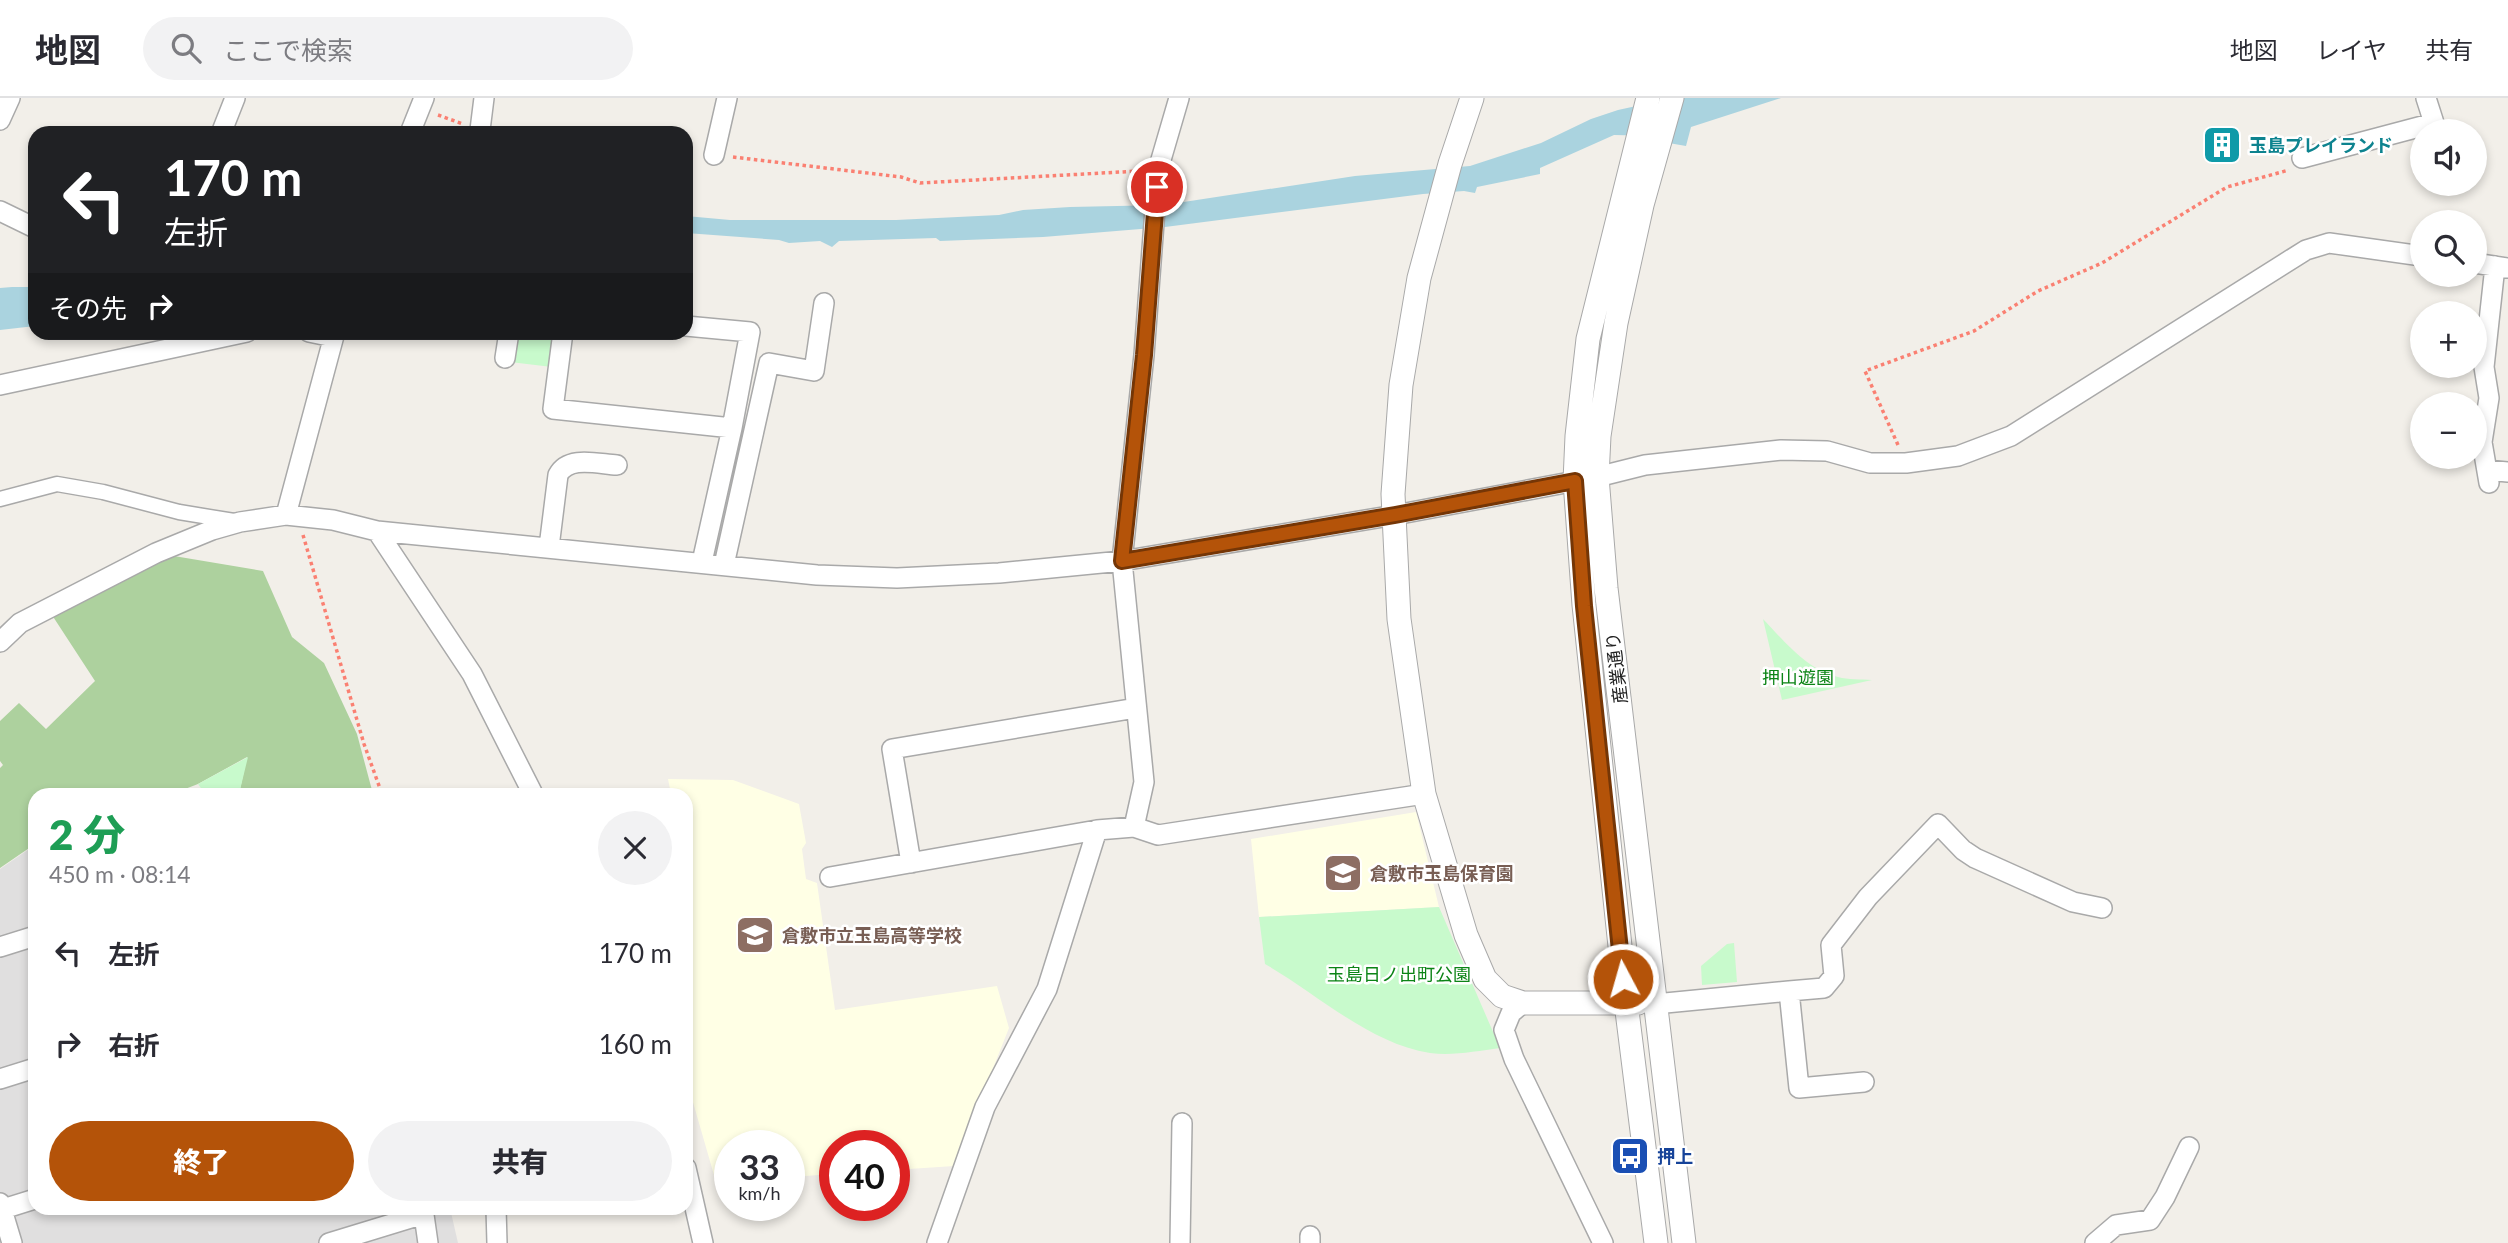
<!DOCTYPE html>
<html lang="ja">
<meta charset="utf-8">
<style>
body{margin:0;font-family:Lato,"Noto Sans JP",sans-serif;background:#f2f2f3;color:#2b2b33;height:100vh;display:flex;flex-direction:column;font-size:26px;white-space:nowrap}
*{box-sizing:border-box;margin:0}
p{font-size:23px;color:#7c7c81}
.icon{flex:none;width:38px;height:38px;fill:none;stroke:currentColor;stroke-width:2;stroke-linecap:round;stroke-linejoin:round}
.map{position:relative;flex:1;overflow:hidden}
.sheet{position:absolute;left:28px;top:690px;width:665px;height:427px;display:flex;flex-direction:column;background:#fff;border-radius:21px;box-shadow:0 4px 10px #0003}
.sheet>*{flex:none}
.top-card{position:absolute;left:28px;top:28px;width:665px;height:214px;border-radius:21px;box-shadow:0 4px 10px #0003;background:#202124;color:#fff;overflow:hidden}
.controls{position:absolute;left:2410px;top:21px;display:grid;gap:14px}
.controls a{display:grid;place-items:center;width:77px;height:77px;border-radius:50%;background:#fff;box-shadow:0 4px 10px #0003;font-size:35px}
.speed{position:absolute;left:714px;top:1032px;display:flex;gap:14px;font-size:35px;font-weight:700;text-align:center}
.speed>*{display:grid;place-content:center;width:91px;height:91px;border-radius:50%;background:#fff;box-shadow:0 4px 10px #0003;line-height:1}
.speed small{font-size:18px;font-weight:400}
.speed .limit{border:10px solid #d22;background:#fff;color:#111}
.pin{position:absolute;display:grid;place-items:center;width:60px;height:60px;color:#fff;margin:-30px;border:4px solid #fff;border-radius:50%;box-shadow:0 2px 7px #0007}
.me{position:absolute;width:77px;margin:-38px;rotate:354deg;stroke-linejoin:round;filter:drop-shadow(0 0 5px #0008)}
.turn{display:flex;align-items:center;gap:24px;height:147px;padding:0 21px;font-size:32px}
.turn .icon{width:91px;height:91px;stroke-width:2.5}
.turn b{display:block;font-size:49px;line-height:60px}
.then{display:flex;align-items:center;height:66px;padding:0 21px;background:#0003;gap:14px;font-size:26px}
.round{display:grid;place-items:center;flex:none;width:74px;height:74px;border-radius:37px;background:#f2f2f3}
.head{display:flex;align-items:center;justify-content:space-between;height:119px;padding:0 21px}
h1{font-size:42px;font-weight:800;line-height:52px;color:#1e9e55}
.cta{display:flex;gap:14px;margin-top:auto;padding:14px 21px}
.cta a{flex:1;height:80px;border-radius:42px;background:#b45309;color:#fff;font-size:28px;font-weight:800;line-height:80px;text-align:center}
.cta a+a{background:#f2f2f3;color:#2b2b33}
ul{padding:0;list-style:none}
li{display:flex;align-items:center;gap:21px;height:91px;padding:0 21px}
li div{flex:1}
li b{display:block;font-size:26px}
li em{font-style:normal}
header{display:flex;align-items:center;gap:42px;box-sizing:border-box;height:98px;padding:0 35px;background:#fff;border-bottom:2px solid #e1e1e2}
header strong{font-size:33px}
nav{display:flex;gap:38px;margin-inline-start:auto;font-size:24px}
.search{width:490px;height:63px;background:#f2f2f3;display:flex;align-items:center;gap:18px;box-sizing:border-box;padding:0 24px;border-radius:38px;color:#7c7c81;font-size:26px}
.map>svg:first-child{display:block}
</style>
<header>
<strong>地図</strong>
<div class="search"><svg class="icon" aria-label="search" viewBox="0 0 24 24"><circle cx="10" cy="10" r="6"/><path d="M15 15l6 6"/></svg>ここで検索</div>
<nav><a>地図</a><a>レイヤ</a><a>共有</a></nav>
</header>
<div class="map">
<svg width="2508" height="1145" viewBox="0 0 2508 1145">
<rect width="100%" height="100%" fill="#f2efe9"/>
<path fill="#e0dfdf" d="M35,747v363h415l8,35h-458v-374z"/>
<path fill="#ffffe5" d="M668,681l65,1 66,24 7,39 -4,6 4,30 11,4 18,127 162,-24 12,42 -55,138 -60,4v-24h-59v28l-46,3v-31h-59v35l-14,1 -30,-104v-284h-15z
M1416,714l23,95 -180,10 -8,-78z"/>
<path fill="#add19e" d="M156,455l107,18 29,66 32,26 33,71 16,60h-134l8,-37 -49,27 -26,10h-137v50l-35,24v-100l3,-3 -3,-4v-40l19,-18 27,26 49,-48 -45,-69z"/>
<path fill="#c8facc" d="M516,235h41l-5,34 -42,-5z
M1763,521c20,21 44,51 75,58 10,3 23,2 34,3l-90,20z
M248,659l-9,37h-34l-7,-10z
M1439,809l61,141c-23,3 -47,8 -70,5 -62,-10 -112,-59 -165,-89l-6,-47z
M1734,845l3,39 -35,3 -1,-19 26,-22z"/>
<path fill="#aad3df" d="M1673,0h108l-90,29 -5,19 -23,-4 -4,-6 -45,-1 -74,33v6l-63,13 -2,6 -11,-2 -41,3 -258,33 -122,10 -103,4 -4,-3 -97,3 -7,6 -12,-6 -31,2 -10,-3 -93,-7v-17l44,4h166l103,-5 24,-5 47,-3 94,-2 191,-29 115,-10 71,-23 50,-24 27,-9z
M12,189h23v39l-35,4v-42z"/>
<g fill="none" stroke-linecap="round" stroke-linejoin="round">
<defs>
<path id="pedestrian" d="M0,401l57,-15 46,8 76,20 55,9"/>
<path id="minor" d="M0,22l10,-22
M480,32l4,-32
M222,33l13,-33
M410,35l14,-35
M714,57l13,-57
M2302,60l132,-35 -8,-25
M0,113l35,17
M2474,165l34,5
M686,228l64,6 -18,96 -30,134
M309,234l24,5
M563,234l-10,77 179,19
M505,260l4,-26
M0,287l247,-53
M2487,372l21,2
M2489,385l-7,-41 7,-44 -5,-31 11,-101
M286,417l49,-183
M377,433l95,143 61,120
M549,449l9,-72c10,-20 40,-11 59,-10
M724,467l45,-202 45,8 10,-68
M0,544l20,-19 136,-70 56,-23 28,-8 46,-7 47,5 44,11 440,44 80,3 102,-5 123,-12 273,-46 202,-38 48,-12 136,-15 46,1 43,12h36l52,-7 53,-20 295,-186 23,-7 93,13
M1134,729l10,-45 -22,-221 22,-206 14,-185 21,-72
M911,765l-19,-114 244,-41
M830,779l267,-47
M0,849l35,-11
M1789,893l35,-3 10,-12 -3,-31 37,-48 70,-73 25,26 12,8 98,44 29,6
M1523,905l-12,10 -7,17 10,29 89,184
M1655,906l134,-13 10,97 65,-6
M0,981l35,-11
M686,1070l17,75
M0,1105l12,40
M423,1110l5,35
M496,1110l1,35
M0,1112l35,-11
M329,1145l95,-29
M937,1145l48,-136 62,-118 50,-159 37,-3 24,8 266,-41
M1180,1145l2,-120
M1310,1145v-7
M2095,1145l21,-18 34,-5 15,-23 24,-50"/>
<path id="tertiary" d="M1472,0l-22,66 -31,114 -18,107 -8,109 6,125 25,175 42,141 19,44 17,17 21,7h115
M1648,0l-60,241 -11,97 -2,45 9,124 42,398 30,240
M1672,0l-30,107 -26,118 -17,113 -2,41 9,111 78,655"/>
</defs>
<use href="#pedestrian" stroke="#a9a9a9" stroke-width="17"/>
<use href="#minor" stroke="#a9a9a9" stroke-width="22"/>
<use href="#tertiary" stroke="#a9a9a9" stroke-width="25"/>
<path stroke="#fa8072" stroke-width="3.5" stroke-dasharray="3.5 3.5" stroke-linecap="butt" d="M438,17l25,9
M498,34l13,1
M733,59l168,20 19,6 219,-12
M1898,347l-33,-74 109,-40 64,-40 64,-28 125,-76 62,-17
M303,437l61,209 18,50"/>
<use href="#pedestrian" stroke="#fff" stroke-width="14"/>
<use href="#minor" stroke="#fff" stroke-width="19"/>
<use href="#tertiary" stroke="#fff" stroke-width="23"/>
</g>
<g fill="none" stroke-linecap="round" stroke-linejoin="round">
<defs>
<path id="route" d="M1157,89l-13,168 -22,206 273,-46 180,-34 9,125 39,373"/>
</defs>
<use href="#route" stroke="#753606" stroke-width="18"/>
<use href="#route" stroke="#b45309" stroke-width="12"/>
</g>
<defs>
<symbol id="building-square" viewBox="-11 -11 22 22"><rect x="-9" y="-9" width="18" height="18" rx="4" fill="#0f9aa8" stroke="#fff"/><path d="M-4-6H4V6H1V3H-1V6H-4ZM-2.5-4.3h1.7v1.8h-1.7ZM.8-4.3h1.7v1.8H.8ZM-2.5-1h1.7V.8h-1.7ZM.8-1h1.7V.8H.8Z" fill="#fff"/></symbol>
<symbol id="school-square" viewBox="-11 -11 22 22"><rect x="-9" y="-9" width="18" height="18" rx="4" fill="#8d6e63" stroke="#fff"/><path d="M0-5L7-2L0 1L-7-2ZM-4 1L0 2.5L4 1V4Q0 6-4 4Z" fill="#fff"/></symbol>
<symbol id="bus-square" viewBox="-11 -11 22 22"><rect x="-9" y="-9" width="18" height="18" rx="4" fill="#1a4fb4" stroke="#fff"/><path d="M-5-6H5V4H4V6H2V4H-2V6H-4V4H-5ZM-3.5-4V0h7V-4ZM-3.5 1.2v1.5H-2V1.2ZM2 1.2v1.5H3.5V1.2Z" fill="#fff"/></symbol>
</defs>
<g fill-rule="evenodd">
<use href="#building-square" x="2200" y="25" width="44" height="44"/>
<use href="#school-square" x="1321" y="753" width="44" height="44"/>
<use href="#school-square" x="733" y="815" width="44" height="44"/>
<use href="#bus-square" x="1608" y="1036" width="44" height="44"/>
</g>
<g text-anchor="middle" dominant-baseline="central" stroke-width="5" stroke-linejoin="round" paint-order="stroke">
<g font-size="18" font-weight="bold" fill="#0d838f" stroke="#fff" text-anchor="start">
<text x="2249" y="47">玉島プレイランド</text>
</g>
<g font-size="18" fill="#222" stroke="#fff">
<text transform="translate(1616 570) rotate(-97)">産業通り</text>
</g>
<g font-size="18" fill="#0c8416" stroke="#fff">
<text x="1798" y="579">押山遊園</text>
<text x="1399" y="876">玉島日ノ出町公園</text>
</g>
<g font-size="18" font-weight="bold" fill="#785e54" stroke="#fff" text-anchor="start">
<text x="1370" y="775">倉敷市玉島保育園</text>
<text x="782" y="837">倉敷市立玉島高等学校</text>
</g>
<g font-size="18" font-weight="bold" fill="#164399" stroke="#fff" text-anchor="start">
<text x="1657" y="1058">押上</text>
</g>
</g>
</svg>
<div class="controls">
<a><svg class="icon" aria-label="sound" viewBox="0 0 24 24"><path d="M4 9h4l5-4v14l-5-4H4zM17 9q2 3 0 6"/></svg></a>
<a><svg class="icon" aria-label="search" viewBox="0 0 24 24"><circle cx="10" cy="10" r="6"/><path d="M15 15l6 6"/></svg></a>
<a>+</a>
<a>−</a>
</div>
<div class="speed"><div>33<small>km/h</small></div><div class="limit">40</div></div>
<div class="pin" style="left:1157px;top:89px;background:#d93025"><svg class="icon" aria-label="arrive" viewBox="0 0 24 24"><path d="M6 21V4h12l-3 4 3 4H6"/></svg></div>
<svg class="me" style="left:1623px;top:881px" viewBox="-20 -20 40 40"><circle r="17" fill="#b45309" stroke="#fff" stroke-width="3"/><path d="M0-11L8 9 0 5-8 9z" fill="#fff"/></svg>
<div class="top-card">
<div class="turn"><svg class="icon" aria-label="left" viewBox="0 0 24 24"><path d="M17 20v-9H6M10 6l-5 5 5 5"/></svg><div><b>170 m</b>左折</div></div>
<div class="then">その先<svg class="icon" aria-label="right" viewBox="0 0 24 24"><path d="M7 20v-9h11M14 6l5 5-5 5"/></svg></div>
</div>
<section class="sheet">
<div class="head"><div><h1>2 分</h1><p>450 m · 08:14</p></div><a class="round"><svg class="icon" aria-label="close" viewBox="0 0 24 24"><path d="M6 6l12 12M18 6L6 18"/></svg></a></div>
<ul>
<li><svg class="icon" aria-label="left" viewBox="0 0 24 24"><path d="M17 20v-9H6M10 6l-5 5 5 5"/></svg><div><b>左折</b></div><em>170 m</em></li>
<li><svg class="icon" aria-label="right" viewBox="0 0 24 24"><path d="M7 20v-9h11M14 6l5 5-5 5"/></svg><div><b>右折</b></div><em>160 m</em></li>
</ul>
<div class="cta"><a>終了</a><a>共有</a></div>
</section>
</div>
